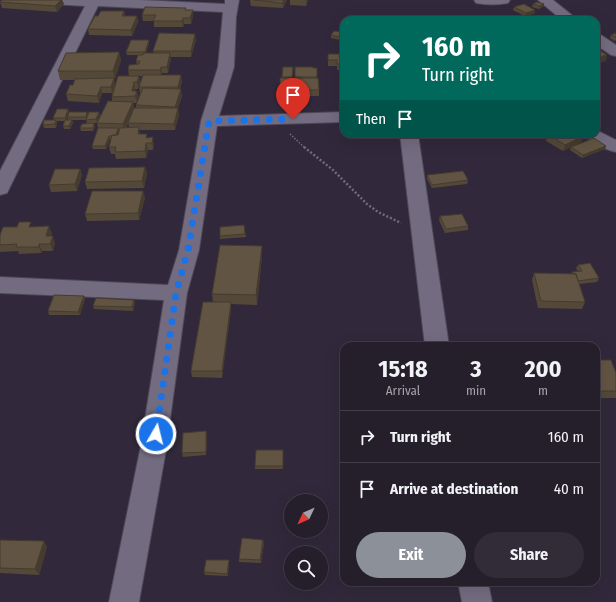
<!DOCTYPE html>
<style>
body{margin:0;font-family:"Fira Sans Condensed",sans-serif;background:#312c38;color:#f1f3f6;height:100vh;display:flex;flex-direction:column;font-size:15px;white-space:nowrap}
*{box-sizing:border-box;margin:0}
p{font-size:13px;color:#a3a2a9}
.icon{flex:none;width:22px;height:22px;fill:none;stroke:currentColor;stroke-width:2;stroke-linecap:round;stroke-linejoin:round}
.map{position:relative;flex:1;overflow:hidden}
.drawer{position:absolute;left:340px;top:342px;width:260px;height:244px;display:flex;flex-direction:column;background:#251f2c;border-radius:12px;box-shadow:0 4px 16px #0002,0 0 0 1px #423d48}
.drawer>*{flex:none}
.top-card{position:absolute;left:340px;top:16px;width:260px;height:122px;border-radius:12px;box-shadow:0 4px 16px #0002,0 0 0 1px #423d48;background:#00695c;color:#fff;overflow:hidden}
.needle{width:26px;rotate:226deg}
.buttons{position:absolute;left:284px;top:494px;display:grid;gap:8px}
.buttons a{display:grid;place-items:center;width:44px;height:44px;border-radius:50%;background:#251f2c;box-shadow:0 4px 16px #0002,0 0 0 1px #423d48;font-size:20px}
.pin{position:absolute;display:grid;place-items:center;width:34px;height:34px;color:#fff;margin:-41px -17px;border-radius:50% 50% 50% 0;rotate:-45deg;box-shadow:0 0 4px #0007}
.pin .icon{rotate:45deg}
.me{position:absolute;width:44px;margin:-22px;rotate:8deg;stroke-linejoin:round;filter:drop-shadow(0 0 3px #0008)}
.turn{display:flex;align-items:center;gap:14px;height:84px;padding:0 16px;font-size:18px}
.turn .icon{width:52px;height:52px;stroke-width:2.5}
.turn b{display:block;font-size:28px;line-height:34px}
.then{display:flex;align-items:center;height:38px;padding:0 16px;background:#0003;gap:8px;font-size:15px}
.eta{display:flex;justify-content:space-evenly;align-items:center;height:68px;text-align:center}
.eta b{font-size:24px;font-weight:700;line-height:28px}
.action{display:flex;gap:8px;margin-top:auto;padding:8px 16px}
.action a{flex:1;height:46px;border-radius:24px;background:#8c9099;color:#fff;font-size:16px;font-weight:700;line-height:46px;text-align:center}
.action a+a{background:#312c38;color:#f1f3f6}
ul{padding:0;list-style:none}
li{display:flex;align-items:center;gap:12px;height:52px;padding:0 16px;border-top:1px solid #423d48}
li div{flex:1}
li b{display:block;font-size:15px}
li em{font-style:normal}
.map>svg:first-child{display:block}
</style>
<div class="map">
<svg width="616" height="602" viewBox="0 0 616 602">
<rect width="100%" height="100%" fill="#31293b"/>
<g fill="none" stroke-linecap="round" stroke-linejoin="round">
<defs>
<path id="minor" d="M43,0h97l85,4v-4h14l-3,17 -2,50 -15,49 125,-4v10l-127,4 -18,124 -12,43 -21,157 -27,152h-30l31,-152 24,-150 -164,-7v-16l168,8 11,-35 22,-129 17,-54 5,-55 -125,-6 -89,183 -2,4 -7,2v-24l85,-165 -35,-2 -5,-1z
M474,0h36l-2,3c-11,2 -21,2 -32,0z
M538,0h15l25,20h-16z
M596,34l5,1 15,10v11l-5,-1 -15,-10z
M596,130l20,10v12c-10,-2 -26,-10 -32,-18h12z
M400,134h18l31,212h-24z
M458,582h30l4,20h-30z"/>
</defs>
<use href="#minor" stroke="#4d4755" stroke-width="2"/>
<path stroke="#706a7a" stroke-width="1.5" stroke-dasharray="1.5 1.5" stroke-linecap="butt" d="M290,134l15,14"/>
<path stroke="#706a7a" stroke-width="2.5" stroke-dasharray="2 2" stroke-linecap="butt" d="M304,147l29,23 34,34 11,8 23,11"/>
<use href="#minor" fill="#736b80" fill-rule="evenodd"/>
</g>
<path fill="#544839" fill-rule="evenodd" d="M2,0h60l2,4 -7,8 -55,-4 -2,-6z
M250,0h37l-4,8 -32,-2z
M290,0h18l-2,6 -16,-1z
M533,4h11l-1,3 -4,2 -7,-2z
M514,7l21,3v3l-10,3 -12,-6z
M186,10l7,6 -2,8h-7l-1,3h-29v-6h-11l-1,-6z
M124,11l1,5h12l1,6 -6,14 -43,-1 -1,-6 10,-13z
M616,33v7l-2,1 -4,-3 1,-3z
M331,35h12l-3,5 -9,-2z
M196,40l-5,17h-21l-2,16h-6l-1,2 21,6 -2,8 2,7 -4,12 1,7 -4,15h-36l1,4h7v4l7,6 -1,6h-5l-2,8 -30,1 -1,-5h-4l-2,-7 2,-8h-1l-4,10h-13l-1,-3 6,-18 -1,-5 15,-22v-8h-10l-3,10 -31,-2 -2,-7 7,-9 2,-5h-15l-2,-9 61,-19 2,9 -7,19 1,4 14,-8 -1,-6 9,-5 -1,-4 7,-6h-16l-1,-3 23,-9 -3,10h8l-1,-2zM139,76h3l-3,11 1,6 -4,12v3h-2l-1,-5h4l1,-5 -1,-7h-2v-2h3l2,-7zM131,116l-3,7 1,4 -3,1z
M328,54h16v16h-7v-4h-9z
M283,67l10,3 -1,8h3l18,-10 4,10 2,12v6h-39v-18h2z
M68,109l1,3 -2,8h1v-3l19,-5 1,3 11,-3 1,3 -3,8h-10l-1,-3h-14l1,3 -3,6h-6l-1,-3 2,-5h-8v2l-1,5h-12l-1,-3 11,-5 -1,-2z
M94,123l1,4 -2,4h-12l-1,-3z
M548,134l35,2 -2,6 -8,4h33l-1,3 -23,9 -12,-8 1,-3 -8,4 -17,-10z
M145,167l2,6 -3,15 -57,1 -2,-7z
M80,169l2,6 -5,16 -26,1 -2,-7z
M427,175l41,5 -1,4 -35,4 -5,-9z
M143,191l2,7 -6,22 -52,1 -2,-7z
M440,216l28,10v4l-23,3 -6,-13z
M244,225l2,12 -26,2v-3z
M32,227l20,6 -1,3 4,7 -2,8h-11l-1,2 -22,1 -1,-3 -18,1v-17z
M262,256l-5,49 -26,-1v5l-9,69 -30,-1 -1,-6 22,-69 -1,-8z
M578,265l21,13 -2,4 -18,2 6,18 -3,7 -44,-1 -6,-28 2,-7 37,1 1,-2h6l-2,-4z
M84,296l1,3 -5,16h-31l-1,-4z
M135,303l-2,8 -39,-2 -1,-3z
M596,360l20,13v25h-20z
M206,431l1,4 -1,20 -23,2 -1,-4z
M283,454v15h-28v-3z
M0,540l47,7 -8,28 -39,-2z
M264,543l-3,20 -22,-1v-3z
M229,560v3l-1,13 -23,-1 -1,-3z"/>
<path fill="#453b2e" d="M61,0h1l2,4 -7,8 -2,-6z
M284,0h3l-4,8 -1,-5z
M306,0h2l-2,6z
M544,4l-1,3 -4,2 1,-3z
M193,10v6l-2,8 -1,-6z
M535,10v3l-10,3 1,-3z
M124,11l1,6 -3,-1z
M137,16l1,6 -6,14 -1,-6z
M183,18l1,6 -1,3 -1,-6z
M343,32v3l-3,5v-3z
M195,34l1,6 -5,17v-6z
M149,40v3l-4,12v-3z
M119,52l2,9 -6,19 -2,-9z
M170,53l1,6 -3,14 -1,-6z
M607,55l-1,6 -10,3v-6z
M161,67l1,6 -1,3 -1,-6z
M181,75l1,6 -3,12 -1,-6z
M139,76l1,6 -2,7 -1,-7z
M114,78l1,7 -3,8 -1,-6z
M134,82l1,7 -2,7 -1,-5z
M101,87l1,6 -3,10 -2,-7z
M181,89l1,7 -6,17 -1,-6z
M137,91l1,7 -1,5 -2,-7z
M133,102l1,6 -10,22 -1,-6z
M178,108l1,7 -4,15 -1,-6z
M68,109l1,3 -3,9 -1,-3z
M87,112l1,3 -2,5v-3z
M99,112l1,3 -3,8 -1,-4z
M56,120l1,3 -1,5 -1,-4z
M72,120l1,3 -3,6 -1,-3z
M94,123l1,4 -2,4v-3z
M139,127l1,7h-2z
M118,128l1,3 -2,8 -1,-3z
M109,136l1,3 -4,10 -1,-3z
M583,136l-2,6 -18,9 2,-6z
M153,137l1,7 -1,6 -1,-7z
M146,143l2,7 -2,8 -1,-7z
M606,146l-1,3 -23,9 1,-3z
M145,167l2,6 -3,15 -2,-7z
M80,169l2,6 -5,16 -2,-7z
M143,191l2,7 -6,22 -1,-7z
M49,226l3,7 -4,10 -2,-7z
M53,236l2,7 -2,8 -3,-7z
M39,244l3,7 -1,2 -2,-6z
M262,246v10l-5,49 -1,-10z
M84,296l1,3 -5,16 -2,-3z
M134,300l1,3 -2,8 -1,-4z
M231,302v7l-9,69v-7z
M206,431l1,4 -1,20z
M263,540l1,3 -3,20 -1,-3z
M44,541l3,6 -8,28 -4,-6z
M229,560v3l-1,13 -1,-2z"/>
<path fill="#625442" stroke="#453b2e" d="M2,0h59l-6,6 -55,-4z
M254,0h30l-2,3z
M537,2l7,2 -4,2 -7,-2z
M524,4l11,6 -9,3 -12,-6z
M145,7l41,1 -1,2h8l-3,8h-7l-1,3h-29l3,-6h-14z
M101,11h23l-2,5h15l-6,14 -43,-1 7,-13h3z
M334,31l9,1 -3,5 -9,-2z
M159,33l36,1 -4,17h-38z
M616,33v4h-1l-4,-2z
M131,40h18l-4,12h-19z
M596,48l11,7 -11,3z
M119,52l-6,19h-55l8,-18z
M144,53h26l-3,14h-6l-1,3h-32l1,-5 10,-1 1,-3h-4l2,-6h5z
M328,54h16v10h-7v-4h-9z
M283,67h10l-1,10h-10z
M295,67h18v1h4v9h-22z
M143,75h38l-3,12h-39z
M118,76h21l-2,6h-3l-2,9h5l-2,5 -23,1z
M114,78l-3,9h-10l-4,9 -31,-2 4,-9h3l2,-6z
M280,78h38l1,12h-39z
M143,88l38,1 -6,18 -39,-2z
M108,101l25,1 -10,22 -26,-1z
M134,108h44l-4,16 -46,-1z
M57,109h11l-3,9h-12z
M69,112h18l-1,5h-18z
M89,112h10l-3,7 -10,1z
M44,120h12l-1,4 -12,1z
M65,120h7l-3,6h-6z
M94,123l-1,5h-13l2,-4z
M139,127l-1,7h9l-1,4 7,-1 -1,6h-6l-1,8 -30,1 1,-5h-7l3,-12h6l2,-7z
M98,128h20l-2,7 -7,1 -4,10h-13z
M548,134h32l3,2 -18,9z
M594,138l12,8 -23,9 -12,-8z
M145,167l-3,14 -57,1 4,-14z
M55,169h25l-5,15 -26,1z
M463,171l5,9 -36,5 -5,-10z
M92,191h51l-5,22 -53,1z
M462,214l6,12 -22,3 -6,-13z
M19,222h12l-2,5 20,-1 -3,10h7l-3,8h-11v3h-23l1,-3 -17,1v-10l3,-8h14z
M244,225l1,9 -25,2v-9z
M220,245l42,1 -6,49 -44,-1z
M590,263l9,15 -21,3 -2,-7h-3l-1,-2 10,-1 -4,-6z
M534,273l42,1 9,28 -44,-1z
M54,295l30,1 -6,16 -30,-1z
M96,298l38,2 -2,7 -39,-1z
M203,302h28l-9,69h-31z
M596,360h15l5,13v18h-20z
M206,431v21l-24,1 1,-20z
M256,450h27v16h-28z
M242,538l21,2 -3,20 -21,-1z
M0,540l44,1 -9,28 -35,-1z
M206,560h23l-2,14 -23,-2z"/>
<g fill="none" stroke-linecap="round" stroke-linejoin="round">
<path stroke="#1a73e8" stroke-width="7" stroke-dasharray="0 12.6" d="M156,434l20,-141 12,-43 21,-129 84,-2"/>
</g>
</svg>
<div class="buttons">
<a><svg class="needle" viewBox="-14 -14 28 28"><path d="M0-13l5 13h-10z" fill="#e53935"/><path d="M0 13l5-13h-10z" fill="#a3a2a9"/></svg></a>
<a><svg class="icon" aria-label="search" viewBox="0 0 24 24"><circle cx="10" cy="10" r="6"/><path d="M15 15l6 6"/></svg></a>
</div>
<div class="pin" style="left:293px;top:119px;background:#d93025"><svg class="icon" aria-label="arrive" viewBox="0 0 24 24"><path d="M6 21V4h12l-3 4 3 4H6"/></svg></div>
<svg class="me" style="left:156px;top:434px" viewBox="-20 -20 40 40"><circle r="17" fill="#1a73e8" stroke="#fff" stroke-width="3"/><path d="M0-11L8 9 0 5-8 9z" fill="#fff"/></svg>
<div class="top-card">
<div class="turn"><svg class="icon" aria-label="right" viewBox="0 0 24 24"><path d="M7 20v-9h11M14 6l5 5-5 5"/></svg><div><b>160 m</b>Turn right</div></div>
<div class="then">Then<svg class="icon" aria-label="arrive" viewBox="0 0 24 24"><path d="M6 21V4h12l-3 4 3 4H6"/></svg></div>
</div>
<section class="drawer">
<div class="eta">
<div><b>15:18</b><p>Arrival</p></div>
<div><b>3</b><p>min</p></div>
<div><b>200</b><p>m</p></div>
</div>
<ul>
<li><svg class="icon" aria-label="right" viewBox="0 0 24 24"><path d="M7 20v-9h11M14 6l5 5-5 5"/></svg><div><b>Turn right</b></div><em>160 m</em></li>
<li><svg class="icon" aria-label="arrive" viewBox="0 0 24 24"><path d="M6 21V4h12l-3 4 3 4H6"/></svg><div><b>Arrive at destination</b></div><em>40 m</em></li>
</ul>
<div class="action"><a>Exit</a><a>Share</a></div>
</section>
</div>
